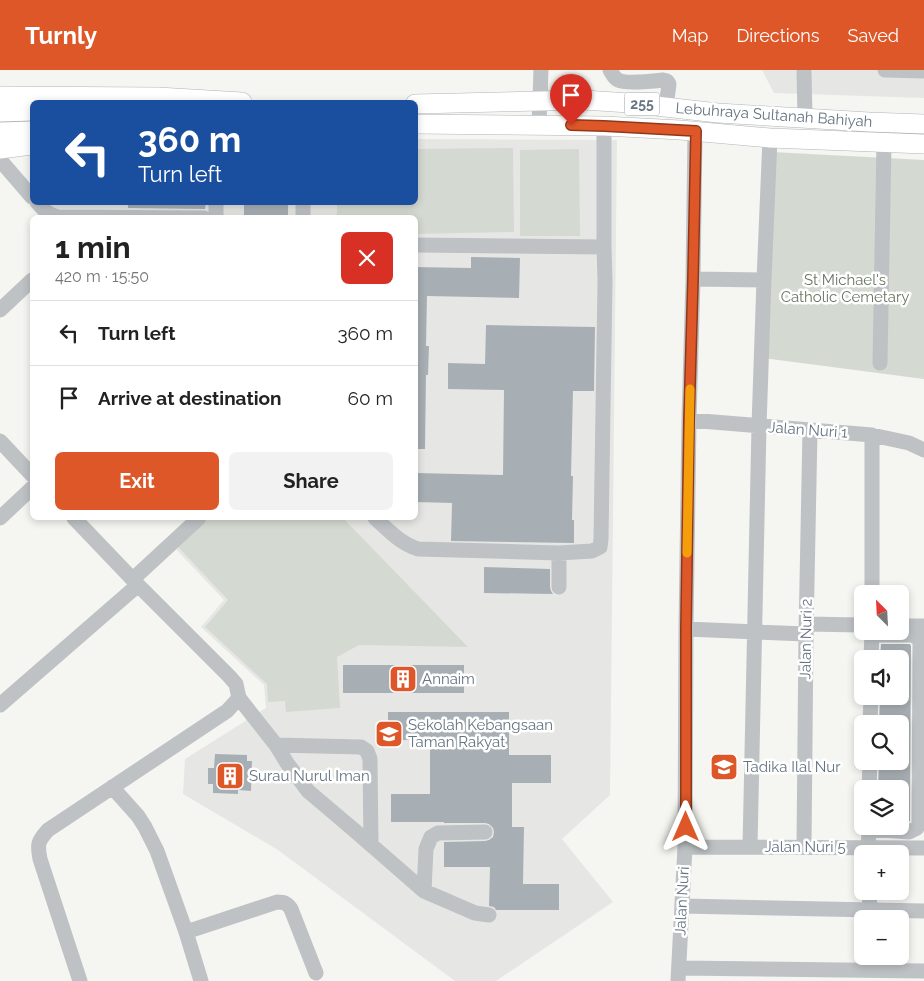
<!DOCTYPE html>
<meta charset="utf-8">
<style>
body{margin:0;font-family:Raleway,sans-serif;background:#f2f2f2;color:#222;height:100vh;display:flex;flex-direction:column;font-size:19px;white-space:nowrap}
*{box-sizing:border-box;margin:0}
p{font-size:16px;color:#767676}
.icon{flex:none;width:28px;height:28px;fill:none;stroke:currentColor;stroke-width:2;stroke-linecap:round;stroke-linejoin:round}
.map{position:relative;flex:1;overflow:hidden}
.drawer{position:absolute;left:30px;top:145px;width:388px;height:305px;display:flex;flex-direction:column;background:#fff;border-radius:8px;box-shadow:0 2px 8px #0003}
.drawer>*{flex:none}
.guide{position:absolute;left:30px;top:30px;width:388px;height:105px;border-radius:8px;box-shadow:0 2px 8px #0003;background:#1a4fa0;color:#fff;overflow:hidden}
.needle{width:32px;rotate:336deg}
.fabs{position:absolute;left:854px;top:515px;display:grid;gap:10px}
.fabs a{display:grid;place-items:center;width:55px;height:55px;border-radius:8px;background:#fff;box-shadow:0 2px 8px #0003;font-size:25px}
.pin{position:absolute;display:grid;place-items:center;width:42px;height:42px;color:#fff;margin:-51px -21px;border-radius:50% 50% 50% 0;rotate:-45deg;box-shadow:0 0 5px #0007}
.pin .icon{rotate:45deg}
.me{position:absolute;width:55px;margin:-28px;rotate:0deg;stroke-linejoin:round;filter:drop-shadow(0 0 4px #0008)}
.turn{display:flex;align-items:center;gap:18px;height:105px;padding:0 25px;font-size:22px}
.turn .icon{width:65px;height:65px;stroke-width:2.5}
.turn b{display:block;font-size:35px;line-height:42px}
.round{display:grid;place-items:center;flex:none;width:52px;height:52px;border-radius:8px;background:#f2f2f2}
.overview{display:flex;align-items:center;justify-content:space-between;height:85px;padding:0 25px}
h1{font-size:30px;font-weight:700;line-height:38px}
.button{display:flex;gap:10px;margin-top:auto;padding:10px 25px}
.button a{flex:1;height:58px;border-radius:8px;background:#de5728;color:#fff;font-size:20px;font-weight:700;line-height:58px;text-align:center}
.button a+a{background:#f2f2f2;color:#222}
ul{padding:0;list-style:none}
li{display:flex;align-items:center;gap:15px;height:65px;padding:0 25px;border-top:1px solid #e0e0e0}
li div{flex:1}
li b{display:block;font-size:19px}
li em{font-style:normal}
header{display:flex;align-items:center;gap:30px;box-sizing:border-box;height:70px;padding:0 25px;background:#de5728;color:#fff}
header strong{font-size:24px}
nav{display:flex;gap:28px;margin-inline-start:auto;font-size:18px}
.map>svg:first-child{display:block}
</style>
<header>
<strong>Turnly</strong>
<nav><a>Map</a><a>Directions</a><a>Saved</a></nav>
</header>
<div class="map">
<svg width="924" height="911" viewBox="0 0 924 911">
<rect width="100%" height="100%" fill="#f5f5f1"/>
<path fill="#e6e7e5" d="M762,0h162v28l-150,-5z
M415,69l202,1 -7,655 -48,44 51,63 -117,79h-41l-177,-131 -95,-56 2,-35 81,-51 -2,-23 -63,-58 23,-27 -50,-53 30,-29h211v-300h-187l-1,-2 -181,-1 1,-13h368z"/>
<path fill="#d4dad1" d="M513,78l1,84 -99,2v-16l-78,-1v-14l78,-1v-53z
M579,79l1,87h-60v-86z
M772,82l152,8v219l-161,-21z
M209,448h134l125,129 -109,-2 -22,12 3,51 -54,4 -1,-11 -17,1 -1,-18 -62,-57 23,-27 -50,-53z"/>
<path fill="#a8afb4" d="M128,132h78l-1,7 -77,-1z
M244,132h44v16h-44z
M471,187l49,1 -1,40 -92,-2 -1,50h3l-1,29h-2l-1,74h-10v-182l56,1z
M486,255l109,2 -1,64h-21l-2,85h2l-1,44h2v23l-123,-2 1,-38 -36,-1v-29l87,2 1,-85 -56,-1v-26l37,1z
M484,497l66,2v18l1,4 2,3 -69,-1z
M881,574h29l1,2 -1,175 -3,1h-7v-33h-22l1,-28h21v-37h-21l1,-28h20v-37h-20z
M343,595h121v28h-121z
M388,642h121v43h42v28h-39v44h12l-1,57h36v26h-63l-2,-3 -5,-1 1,-39h-46v-25l41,-1 4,-1 4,-3 1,-5 -1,-4 -4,-4 -4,-1h-41v-1h-53v-28h39v-54h-42z
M215,684l32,1v6h5l-1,30 -13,-1v4l-25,-1v-9h-5v-16h6z"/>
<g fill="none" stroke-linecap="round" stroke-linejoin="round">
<defs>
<path id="major" d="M0,26l158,1 84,5
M415,34l169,-4 45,3 89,10 151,9 55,2
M0,42l32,-1
M415,54l189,2 76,4 90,8 154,6
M0,62l32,-1
M0,79l32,-4"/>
</defs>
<use href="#major" stroke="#b1b6b9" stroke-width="20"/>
<path stroke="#bec2c5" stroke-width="15" d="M610,0c2,3 4,8 8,10 7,4 36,1 45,0l4,1 2,3 -3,23
M804,0l1,48
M885,0l39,1
M539,55l2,-55
M0,90l32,37
M37,132c7,8 11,13 21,15l146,1
M216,132v16
M303,148v-16
M415,175l189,2v-121
M693,209l71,1 6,-142
M0,240l32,-30
M880,293l4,-220
M689,350l183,15 37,8 15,7
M872,365v159
M0,371l32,34
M0,448l32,-30
M74,448l64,67 91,91 7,8 3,14 -12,13 -179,119c-10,11 -11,14 -8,29l40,122
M375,448c13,12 25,25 43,31l141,4 33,-2 8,-4 1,-8 4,-258 -1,-34
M559,483v34
M133,509l66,-61
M806,554l56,1
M900,556h24
M686,559l120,5
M871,589l1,-28
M239,628l37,47 11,18 21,28 46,39 70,61 51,22 14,2
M0,635l138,-120
M870,654l1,-28
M276,675l85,2 6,4 3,8 1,85
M112,717l26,29 7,11 12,24 29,81 15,49
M869,719l1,-28
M685,777l239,1
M750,777l9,-421 5,-146
M804,777l2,-213 4,-204
M868,784l1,-25 40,3 8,-4 2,-4 1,-180 -2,-6 -6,-3h-40
M424,821l2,-42 5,-12 7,-4 47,-1
M869,821l1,19
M682,836l242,5
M186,862l91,-30c7,0 10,1 14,7l25,64
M679,898l245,3
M678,911l7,-134 1,-218 3,-209 4,-141 2,-148"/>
<use href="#major" stroke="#fff" stroke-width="19"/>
</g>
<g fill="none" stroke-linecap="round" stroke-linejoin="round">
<defs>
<path id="route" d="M571,55l33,1 92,5 -3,148 -4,141 -3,209v198"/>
</defs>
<use href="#route" stroke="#90391a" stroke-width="12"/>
<use href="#route" stroke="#de5728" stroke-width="9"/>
<path stroke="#f59e0b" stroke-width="9" d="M687,483l3,-164"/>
</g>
<defs>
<symbol id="building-square" viewBox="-11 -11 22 22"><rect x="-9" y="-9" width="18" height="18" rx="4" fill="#de5728" stroke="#fff"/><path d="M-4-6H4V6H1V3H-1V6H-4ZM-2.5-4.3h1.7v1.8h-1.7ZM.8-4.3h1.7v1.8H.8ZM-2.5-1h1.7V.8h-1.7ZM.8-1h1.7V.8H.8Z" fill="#fff"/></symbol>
<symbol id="school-square" viewBox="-11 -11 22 22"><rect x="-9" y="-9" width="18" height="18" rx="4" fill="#de5728" stroke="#fff"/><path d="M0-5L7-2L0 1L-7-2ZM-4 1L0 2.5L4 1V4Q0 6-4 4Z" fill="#fff"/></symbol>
</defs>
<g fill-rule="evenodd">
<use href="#building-square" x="387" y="593" width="32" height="32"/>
<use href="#school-square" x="373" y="648" width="32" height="32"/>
<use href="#school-square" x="708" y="681" width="32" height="32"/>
<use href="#building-square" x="214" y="690" width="32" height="32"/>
</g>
<g text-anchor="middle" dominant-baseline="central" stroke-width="5" stroke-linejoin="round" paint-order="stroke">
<rect fill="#fff" stroke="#939ea8" stroke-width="1" x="624.5" y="22.5" width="35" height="23" rx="4"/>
<g font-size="14" font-weight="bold" fill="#657482">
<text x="642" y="34">255</text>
</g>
<g font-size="15" fill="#657482" stroke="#fff">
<text transform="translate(774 45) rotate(4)">Lebuhraya Sultanah Bahiyah</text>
<text transform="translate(808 360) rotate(4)">Jalan Nuri 1</text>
<text transform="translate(806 569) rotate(-89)">Jalan Nuri 2</text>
<text x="805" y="777">Jalan Nuri 5</text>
<text transform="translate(682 831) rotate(-87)">Jalan Nuri</text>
</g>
<g font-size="15" fill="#677963" stroke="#fff">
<text x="845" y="210">St Michael's<tspan x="845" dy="17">Catholic Cemetary</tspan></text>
</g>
<g font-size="15" fill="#657482" stroke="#fff" text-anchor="start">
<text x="422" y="609">Annaim</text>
<text x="408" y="655">Sekolah Kebangsaan<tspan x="408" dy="17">Taman Rakyat</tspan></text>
<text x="743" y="697">Tadika Ilal Nur</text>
<text x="249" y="706">Surau Nurul Iman</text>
</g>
</g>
</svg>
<div class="fabs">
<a><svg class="needle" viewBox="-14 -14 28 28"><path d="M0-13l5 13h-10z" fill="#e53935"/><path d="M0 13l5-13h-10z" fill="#767676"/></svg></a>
<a><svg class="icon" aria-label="sound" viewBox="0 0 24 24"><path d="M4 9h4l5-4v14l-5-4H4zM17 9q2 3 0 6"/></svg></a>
<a><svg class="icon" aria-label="search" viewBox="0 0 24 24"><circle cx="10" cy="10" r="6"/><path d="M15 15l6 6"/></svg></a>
<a><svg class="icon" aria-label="layers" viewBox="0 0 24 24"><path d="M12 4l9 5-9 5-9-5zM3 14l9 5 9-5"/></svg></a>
<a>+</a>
<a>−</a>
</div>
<div class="pin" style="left:571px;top:55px;background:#d93025"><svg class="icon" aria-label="arrive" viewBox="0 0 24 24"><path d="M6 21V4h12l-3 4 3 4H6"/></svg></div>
<svg class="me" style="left:686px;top:757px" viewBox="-20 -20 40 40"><path d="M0-17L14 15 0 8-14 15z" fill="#de5728" stroke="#fff" stroke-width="4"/></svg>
<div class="guide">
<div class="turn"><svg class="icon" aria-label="left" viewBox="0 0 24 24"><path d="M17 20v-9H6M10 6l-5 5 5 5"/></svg><div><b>360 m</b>Turn left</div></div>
</div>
<section class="drawer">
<div class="overview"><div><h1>1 min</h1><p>420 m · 15:50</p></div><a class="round" style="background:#d93025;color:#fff"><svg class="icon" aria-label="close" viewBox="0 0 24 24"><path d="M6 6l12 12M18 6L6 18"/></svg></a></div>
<ul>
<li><svg class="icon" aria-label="left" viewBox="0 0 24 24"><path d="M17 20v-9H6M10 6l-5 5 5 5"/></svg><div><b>Turn left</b></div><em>360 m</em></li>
<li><svg class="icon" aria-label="arrive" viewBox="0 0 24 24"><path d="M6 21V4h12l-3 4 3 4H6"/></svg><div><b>Arrive at destination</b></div><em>60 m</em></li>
</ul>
<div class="button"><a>Exit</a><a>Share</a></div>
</section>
</div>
